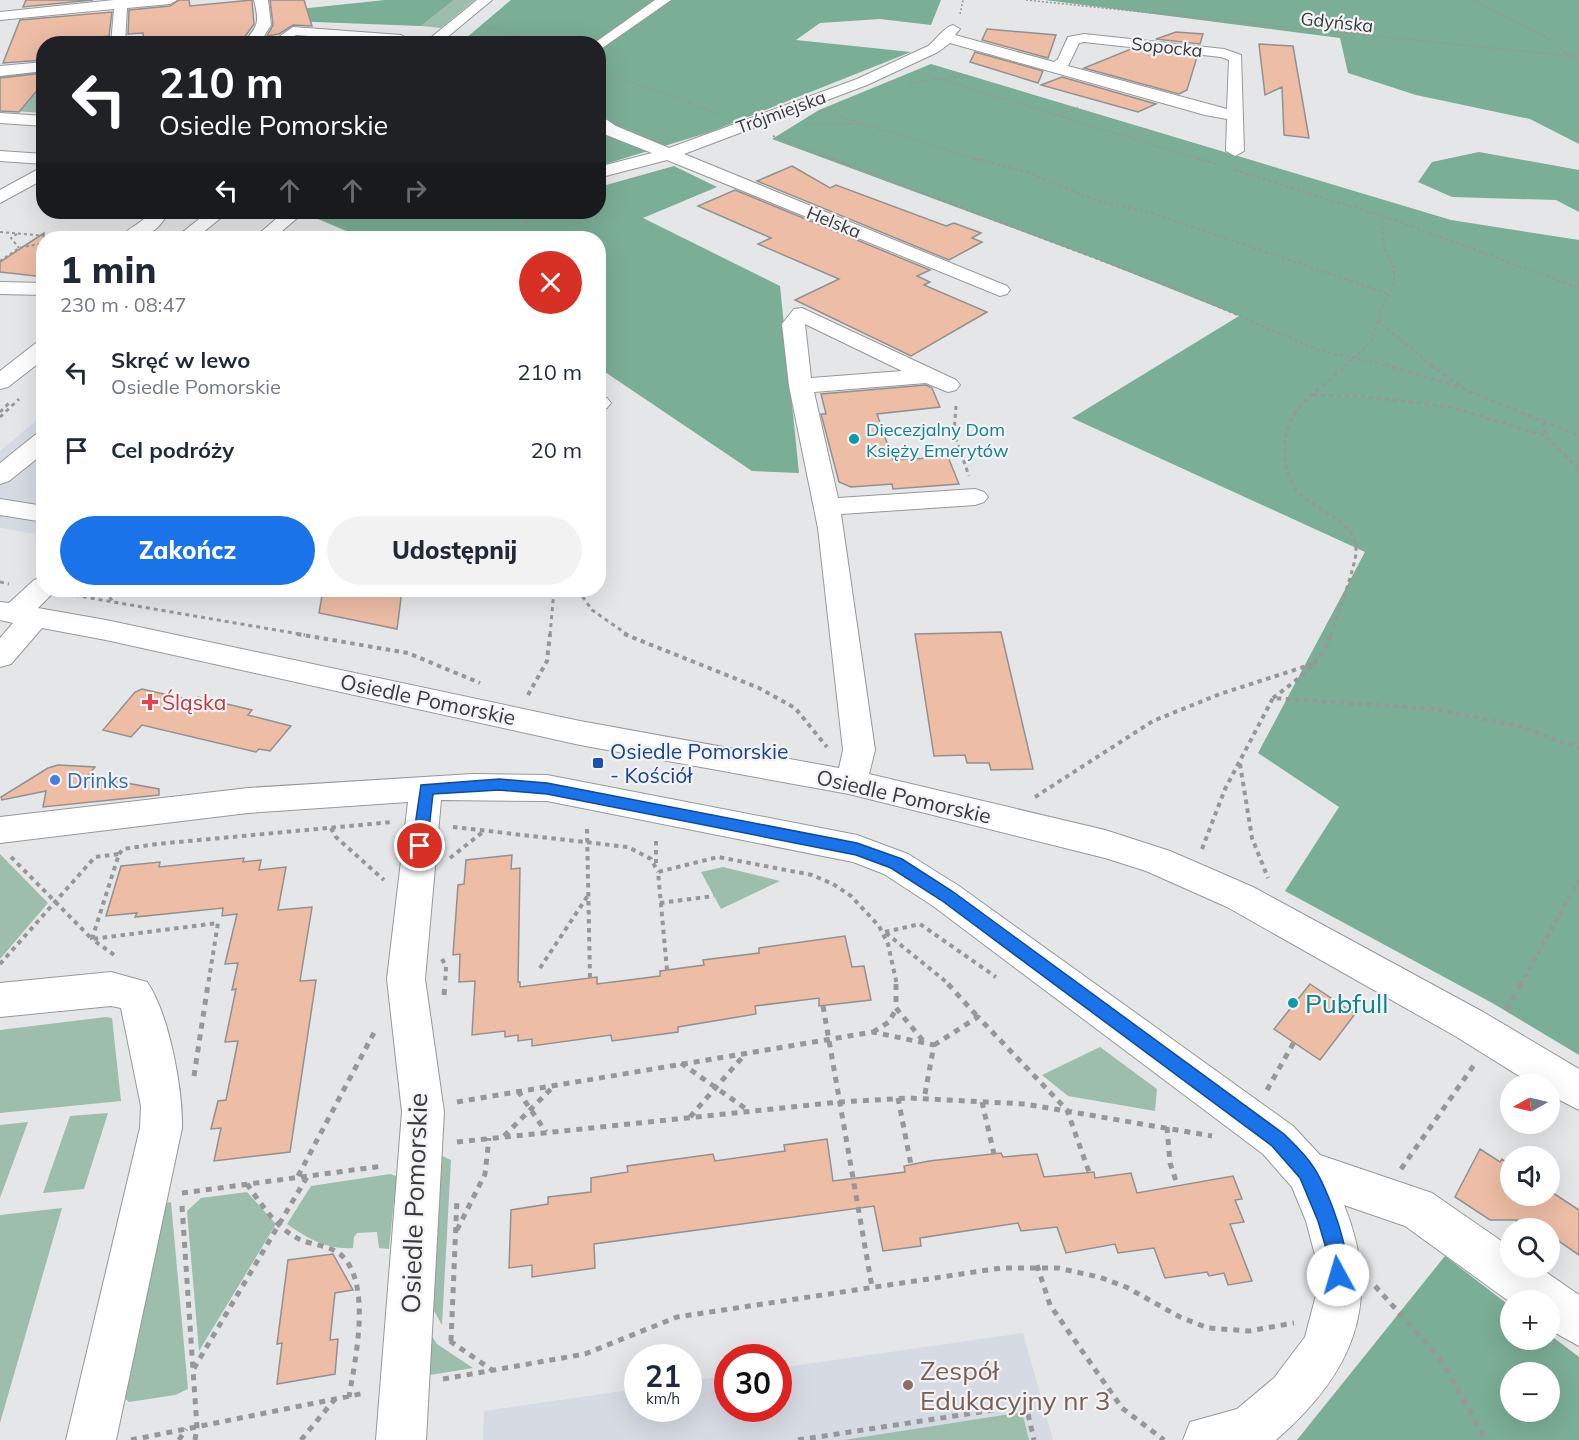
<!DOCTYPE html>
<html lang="pl">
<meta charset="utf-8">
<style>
body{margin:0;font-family:Mulish,sans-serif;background:#f2f2f3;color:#1f2937;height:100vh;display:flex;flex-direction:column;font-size:22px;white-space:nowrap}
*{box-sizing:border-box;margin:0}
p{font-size:20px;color:#747a83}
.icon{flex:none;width:33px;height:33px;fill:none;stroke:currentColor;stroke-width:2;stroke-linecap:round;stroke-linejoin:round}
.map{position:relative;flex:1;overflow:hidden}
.details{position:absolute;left:36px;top:231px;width:570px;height:366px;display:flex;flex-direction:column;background:#fff;border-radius:24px;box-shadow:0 6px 24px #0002}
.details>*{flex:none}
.banner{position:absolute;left:36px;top:36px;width:570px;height:183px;border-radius:24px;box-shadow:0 6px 24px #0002;background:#202124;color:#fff;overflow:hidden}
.needle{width:39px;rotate:262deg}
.tools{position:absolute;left:1500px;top:1074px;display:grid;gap:12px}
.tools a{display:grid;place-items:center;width:60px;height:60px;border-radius:50%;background:#fff;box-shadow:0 6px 24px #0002;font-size:30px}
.speed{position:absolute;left:624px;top:1344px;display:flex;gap:12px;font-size:30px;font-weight:700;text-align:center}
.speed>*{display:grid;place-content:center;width:78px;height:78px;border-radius:50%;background:#fff;box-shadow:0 6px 24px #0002;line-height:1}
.speed small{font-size:15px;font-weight:400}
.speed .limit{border:9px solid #d22;background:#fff;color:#111}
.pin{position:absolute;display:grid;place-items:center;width:51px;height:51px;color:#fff;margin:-26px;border:3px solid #fff;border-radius:50%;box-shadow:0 2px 6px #0007}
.me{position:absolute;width:66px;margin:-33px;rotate:354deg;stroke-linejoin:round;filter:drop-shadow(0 0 4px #0008)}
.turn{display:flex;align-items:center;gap:21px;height:126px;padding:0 24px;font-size:27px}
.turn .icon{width:78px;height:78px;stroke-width:2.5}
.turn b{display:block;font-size:42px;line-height:51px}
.lanes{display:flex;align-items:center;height:57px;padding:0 24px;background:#0003;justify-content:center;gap:30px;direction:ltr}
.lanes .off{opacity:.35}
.round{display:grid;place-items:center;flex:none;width:63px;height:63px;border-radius:32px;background:#f2f2f3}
.headline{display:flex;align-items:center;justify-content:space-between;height:102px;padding:0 24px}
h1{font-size:36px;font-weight:800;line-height:45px}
.primary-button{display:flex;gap:12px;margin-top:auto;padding:12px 24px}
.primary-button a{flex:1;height:69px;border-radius:36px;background:#1a73e8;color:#fff;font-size:24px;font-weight:800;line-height:69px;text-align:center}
.primary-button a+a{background:#f2f2f3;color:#1f2937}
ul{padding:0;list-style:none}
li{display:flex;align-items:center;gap:18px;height:78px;padding:0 24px}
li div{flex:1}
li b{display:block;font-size:22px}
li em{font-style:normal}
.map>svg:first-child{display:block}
</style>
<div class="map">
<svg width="1579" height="1440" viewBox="0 0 1579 1440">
<rect width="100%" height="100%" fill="#e5e6e8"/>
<path fill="#d6dae3" d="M43,415v120l-43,-7v-77z
M1023,1333l30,107h-570l1,-29 153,-22 1,19h50l1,-27 38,-5 1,32h50l1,-40z"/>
<path fill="#9dbdad" d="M454,0h21l-34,28 -20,-2z
M43,71v42l-43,-3v-34z
M0,854l48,49 -48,56z
M723,867l57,14 -59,28 -20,-37z
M106,1017l6,1 9,83 -121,12v-83z
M1100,1047l57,42 -2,22 -87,-15 -26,-21z
M108,1113l-24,76 -41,4 27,-77z
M28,1122l-28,76v-73z
M438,1154l13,6 -9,165 -17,-30z
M390,1174l9,3 6,8 -11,15 -5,49 -10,-1 -2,-16 -20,1 -3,4 -1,11c-25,2 -45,-9 -66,-24l24,-38z
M247,1192l29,32 -77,127 -12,-140 14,-13z
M171,1202l17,187 -13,6 -46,7 -13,-11 41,-186z
M62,1208l-62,215v-208z
M421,1320l16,24 36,24 -55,9z
M1022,1412l7,28h-185z"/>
<path fill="#7bae96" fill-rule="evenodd" d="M385,0h69l-33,26 -132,-5 10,-12z
M511,0h430l-10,25 -51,-6 -60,4 -24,17 115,12 -201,80 -111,34 -1,-122h-139z
M1045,0h534v144l-49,-25 -114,-24 -68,-22 -8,-35z
M931,64l520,156 128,20v815l-85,-51 -209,-113 54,-84 -81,-54 107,-201 -293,-134 167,-102 -143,-57 -324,-120 47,-29z
M1479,152l100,18v42l-23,-12 -104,-3 -34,-15 14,-20z
M674,166l43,21 -74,31 137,68 19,187 -47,-2 -153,-103 -1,-130h-235l-45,-19 8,-7h272l1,-25z
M1445,1256l65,50v34h40v-5l29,22v83h-282zM1510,1372h40v40h-40z"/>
<path fill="#edbda5" stroke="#939190" stroke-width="1.5" d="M26,0h67l-70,7z
M179,0h10l1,6 62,-6 2,24 -10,14 -47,6h-53l-1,-11 -15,1 1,-24 41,-4z
M270,0h34l8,26 -19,-1 -14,9 -12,2 6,-11z
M112,12l-3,24 -16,2 -1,6h-48v16l-41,3 17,-43z
M987,29l69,6 -8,23 -66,-18z
M1176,32l27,2 -3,10 -44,-5z
M1259,44l34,2 16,92 -25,-3 -2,-48 -17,8z
M1131,49l66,8 -10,33 -8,4 -95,-26z
M975,52l68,19 -5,12 -68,-21z
M44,73v9l-25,30 -19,-1v-33z
M1062,77l94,27 -18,8 -97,-27z
M792,166l38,22 6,-3 110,41 8,-3 27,10 -9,5 10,4 -33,18 -192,-79z
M735,190l195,80 -13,6 13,6 -6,3 63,27 -76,44 -116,-56 44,-21 -81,-35 13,-6 -73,-32z
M44,233v44l-44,-5v-10z
M926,385l6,3 8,19 -63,7 16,46 55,-3 11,27 -66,5 -1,-5 -41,3 -12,-5 -18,-68h5l-5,-20z
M323,590h79l-5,39 -78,-16z
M1001,632l32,137 -42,1 -2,-7h-22l-2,-8 -31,1 -19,-122z
M142,689l53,12 3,-4 54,13 -4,5 43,11 -21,25 -11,-2 -3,3 -114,-27 -11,12 -28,-7 32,-38z
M58,765l37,2 -7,9 71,13v6l-116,12 3,-16 -44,9 -1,-3 47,-29z
M512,855l-1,14 9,-1 -2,114h2v5l77,-10v7l63,-8v-5l44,-6 -1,-5 56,-7v-5l86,-12 7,31 12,-1 7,34 -52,6v-8l-64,8 1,8 -78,13v5l-66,9 -1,-6 -79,11v-7l-14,2v-6l-13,2v-6l-33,4 3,-54 -16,1 1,-28 -7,1 5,-70 6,-1 2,-24z
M244,858l-1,4 18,-2 -2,10 27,-3 -8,43 34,-3 -12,74 16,-1 -26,172 -76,9 7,-33 -10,1 7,-28 8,-1 12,-59 -13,1 11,-53 -4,1 6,-27 -13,1 12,-50 -15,2 1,-8 -88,9 2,-4 -31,3 15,-50 39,-4 -1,5z
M1310,984l45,30 -35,46 -46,-31z
M827,1139l6,42 72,-9 -1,-6 25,-5 72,-8 2,4 34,-3 7,23 50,-5 1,6 36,-5 6,20 96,-17 9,23 -7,1 9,22 -14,2 22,57 -24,4 -4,-12 -15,3 -2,-4 -42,6 -11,-30 -36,5 -3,-9 -49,9 -9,-26 -36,4 -3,-8 -98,15 1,8 -38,5 -9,-45 -280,38 1,24 -63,9v-12l-23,3 2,-58 37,-6v-7l43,-5v-14l37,-6 -1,-6 86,-12 2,7 70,-10 -1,-6z
M1480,1149l20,13 2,-3 8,6v31h40v-5l29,19v45l-29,-20v-7h-37l4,-8h-27l-35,-23z
M333,1254l20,36 -18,3 -5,47 8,-1 -3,35 -58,10 5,-41 -5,1 11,-84z"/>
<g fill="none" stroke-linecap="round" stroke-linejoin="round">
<defs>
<path id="minor" d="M114,0h63l-7,4 -43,4 -2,36h-14l3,-35 -114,11v-8z
M254,0h14l3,25 -12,19h-17c16,-18 18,-20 12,-44z
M477,0h15l-53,44h-16z
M655,0h16l-73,51v-7h-5z
M953,25l7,4 -5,6 99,27 4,-3 10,-22 16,-3 140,15 17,6 3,96 -9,5 -9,-5 1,-32 -22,-4 -255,-72 -12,9 -71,33 -183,69 323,132 3,4 -3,4 -7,2 -333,-136 -69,18v-11l54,-14 -48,-19 -6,-6v-14l18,12 53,22 188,-69 71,-33c8,-6 16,-19 25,-21zM1084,42l137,15 8,3 -2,49 -159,-43 11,-23z
M293,27l108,8 7,4 -7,4 -105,-8 -10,9h-17z
M44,62v9l-44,5v-10z
M0,113l44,3v10l-44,-3z
M0,151l44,3v10l-44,-3z
M44,166v13l-44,24v-13z
M150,212h18c-10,22 -25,26 -47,26 6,-11 22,-14 29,-26z
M208,212h20l-32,26h-21z
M284,212h20l-30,26h-20z
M0,282l44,1v12l-44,-1z
M802,308l154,72 4,5 -4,5 -8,2 -22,-9 -112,9 24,106 137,-9 9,3 4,5 -4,5 -9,3 -134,9 34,236 -6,24 236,56 65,21 83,36 230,125 96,57v41l-29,-15v-11h-18l-77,-48 -228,-129 -81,-36 -41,-13 -256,-64 -269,-49 -474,-105 -64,-12 -31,36 -11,3v-29l13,-15 -13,-3v-18l9,1 25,-23 10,-3v13h12l-18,18 68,12 474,101 259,47 4,-18 -25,-222 -29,-142 -7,-62 12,-15zM805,324l97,47 -91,7z
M44,341v18l-36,28 -8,2v-18l36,-28z
M598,396l9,2 4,5 -4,5 -9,2z
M44,433v20l-35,28 -9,3v-21l35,-28z
M0,499l44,7v16l-44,-7z
M472,774l75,1 310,60 51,19 51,32 334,240 27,29 112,38 78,54v21h30l39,27v51l-29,-16v-30l-40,2 -105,-76 -61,-21c40,98 8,169 -68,235h-93l7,-18 47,-13 37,-31 31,-41 11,-42 -1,-40 -9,-34 -14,-34 -29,-33 -330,-248 -49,-32 -31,-12 -306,-61 -106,-1 -16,179 19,133 -18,328h-50l26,-328 -15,-133 21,-177 -160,11 -248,30v-26l248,-29z
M111,972l36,10c22,31 36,108 35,146l-66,312h-50l74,-312 1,-22 -20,-98 -10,-2 -111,11v-34z"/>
</defs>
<use href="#minor" stroke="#97989a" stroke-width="2"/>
<path stroke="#969798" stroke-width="1.5" stroke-dasharray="2 2" stroke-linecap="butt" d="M1026,0l553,57
M1473,0l73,37 33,26
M960,14l3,-14
M483,26l60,18
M598,70l121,44
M925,74l276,86
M910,83l59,-8
M832,114l147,46
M1059,115l19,-8
M808,124h52
M773,136l62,24
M1131,138l17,-10"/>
<path stroke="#969798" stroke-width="2" stroke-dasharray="3 3" stroke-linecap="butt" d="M831,158l351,133 136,59 72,16
M974,158l56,15 65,27 50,11 244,83
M1197,158l22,7
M1234,170l155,48 190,70
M0,232l70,6
M17,234l-6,4 8,10
M515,238l18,-26
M0,261l19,-13 25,-5
M1378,321l54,45
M1345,366l27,-25 10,-34 12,-22v-17l-10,-21 -2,-24 6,-5"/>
<path stroke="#969798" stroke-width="3" stroke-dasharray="4 4" stroke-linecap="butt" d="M1385,365l68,20 126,51
M1430,365l32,22
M1313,395l45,1 93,11 95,29
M956,406l-2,27 15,43
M0,412l10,-10
M0,417l19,-18
M1543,422l3,14 33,34
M0,582l9,2
M106,590l6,11
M578,590l14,20 36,25
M67,594l238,41
M550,635l4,-45
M1331,635c6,-19 24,-67 25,-83 1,-45 -70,-36 -71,-97 -1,-17 1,-29 11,-43 13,-18 35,-32 51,-47"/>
<path stroke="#969798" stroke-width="4" stroke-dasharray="4.5 4.5" stroke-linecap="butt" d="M297,634l111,19 72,30
M624,634l135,54 36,20 32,39
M528,695l19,-34 3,-27
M1273,698c23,-18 50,-35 58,-64
M1240,764l12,74 16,40
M1035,797l118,-76 67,-27 93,-30
M453,827l175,20 23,12 7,13
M331,828l5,9 48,43
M587,829l3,149
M656,841v22
M1202,849l23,-60 48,-91 162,11 88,18 56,21
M119,854l4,-5 34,-5 235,-22
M11,857l81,82 126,-16 -10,62
M450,858l34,-27
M660,903l54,-7
M885,932l35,-8 76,53
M886,933l64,52
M442,959l4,7 -1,19
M0,964l95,-107 24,-3 -27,85 25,18
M540,968l49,-74
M667,970l-9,-98 60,-15 94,18 21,9 18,12 28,30 9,18 9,41
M1520,985l59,-105"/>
<path stroke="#969798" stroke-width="5" stroke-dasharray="6 6" stroke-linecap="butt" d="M896,984v24l29,35
M948,984l30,33
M444,995l1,-11
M823,1006l49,281
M1506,1010l15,-26
M873,1032l16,-10 7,-13
M934,1045l44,-28 89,93 22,62
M681,1063l68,48
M194,1076l14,-92
M1267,1090l27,-48
M518,1091l28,41
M898,1098l13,67
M457,1102l416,-70 61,13 -10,54
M982,1102l12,52
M690,1117l56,-64
M1167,1127l3,36 7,21
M504,1136l50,-50
M457,1142l383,-40 69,-4 116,6 187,32
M1401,1169l73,-104
M298,1176l78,-147
M247,1184c14,20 31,46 54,56 12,5 29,6 39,14 33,28 15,106 9,143
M182,1193l201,-27
M182,1206l11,164
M457,1230l28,-56 4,-36
M1037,1265l13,40 72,103 42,32
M1375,1286l64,71 47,83
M450,1341l42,29
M451,1341l6,-143
M443,1379l142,-25 92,-37 324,-49h57l41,9 27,10 54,30 28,11 41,3 45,-8
M131,1440l234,-47
M179,1440l7,-11
M195,1440l2,-13 -4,-57 114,-193
M301,1440l34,-41
M798,1440l228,-35 8,35"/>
<use href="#minor" fill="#fff" fill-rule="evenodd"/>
</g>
<path fill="#1a73e8" stroke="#114b97" stroke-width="1.5" d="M499,779l48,4 310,60 45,16 50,32 332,243c10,10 21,20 28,31 15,20 43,94 33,117l-7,3 -7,-3 -3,-27 -10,-34 -18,-43 -28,-32 -331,-246 -50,-32 -35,-13 -309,-61 -48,-4 -66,4 -6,52 -7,5 -5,-1 -3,-4 9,-61z"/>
<g fill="#0f9aa8" stroke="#f3f3f5" stroke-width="2">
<circle cx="854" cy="439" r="6"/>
<circle cx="1293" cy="1003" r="6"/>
</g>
<path fill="#e0444e" stroke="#f3f3f5" stroke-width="2" d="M147 693h6v6h6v6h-6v6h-6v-6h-6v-6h6z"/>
<rect fill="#1a4fb4" stroke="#f3f3f5" stroke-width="2" x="592" y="757" width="12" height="12" rx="3"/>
<circle fill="#3f7fe0" stroke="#f3f3f5" stroke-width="2" cx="55" cy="780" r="6"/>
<circle fill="#8d6e63" stroke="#f3f3f5" stroke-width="2" cx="908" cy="1385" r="6"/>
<g text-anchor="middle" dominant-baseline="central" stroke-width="4.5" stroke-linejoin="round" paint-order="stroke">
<g font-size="18" fill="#393a3b" stroke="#f3f3f5">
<text transform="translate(1337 22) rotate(6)">Gdyńska</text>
<text transform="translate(1167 47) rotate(6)">Sopocka</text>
<text transform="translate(781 112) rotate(-20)">Trójmiejska</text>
<text transform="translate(834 222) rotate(22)">Helska</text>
</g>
<g font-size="18" fill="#0d838f" stroke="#f3f3f5" text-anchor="start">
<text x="866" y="429">Diecezjalny Dom<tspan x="866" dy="21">Księży Emerytów</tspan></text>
</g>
<g font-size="21" fill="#393a3b" stroke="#f3f3f5">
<text transform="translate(428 699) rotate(12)">Osiedle Pomorskie</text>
<text transform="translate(904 796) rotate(13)">Osiedle Pomorskie</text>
</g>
<g font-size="21" fill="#be3a42" stroke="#f3f3f5" text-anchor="start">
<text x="162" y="702">Śląska</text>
</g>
<g font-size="21" fill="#164399" stroke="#f3f3f5" text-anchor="start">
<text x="610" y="751">Osiedle Pomorskie<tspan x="610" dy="24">- Kościół</tspan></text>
</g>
<g font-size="21" fill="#366cbe" stroke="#f3f3f5" text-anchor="start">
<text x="67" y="780">Drinks</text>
</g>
<g font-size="26" fill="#0d838f" stroke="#f3f3f5" text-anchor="start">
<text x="1305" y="1003">Pubfull</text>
</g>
<g font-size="26" fill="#393a3b" stroke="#f3f3f5">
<text transform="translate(414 1203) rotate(-88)">Osiedle Pomorskie</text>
</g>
<g font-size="26" fill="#785e54" stroke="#f3f3f5" text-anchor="start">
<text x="920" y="1370">Zespół<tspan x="920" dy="30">Edukacyjny nr 3</tspan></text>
</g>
</g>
</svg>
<div class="tools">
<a><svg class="needle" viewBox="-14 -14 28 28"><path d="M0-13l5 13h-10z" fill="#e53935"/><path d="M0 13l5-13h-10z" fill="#747a83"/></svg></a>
<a><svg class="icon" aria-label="sound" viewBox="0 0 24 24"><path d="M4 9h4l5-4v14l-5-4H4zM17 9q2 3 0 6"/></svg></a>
<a><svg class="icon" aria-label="search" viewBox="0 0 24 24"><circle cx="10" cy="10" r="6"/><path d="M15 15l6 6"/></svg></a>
<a>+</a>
<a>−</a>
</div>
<div class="speed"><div>21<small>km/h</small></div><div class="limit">30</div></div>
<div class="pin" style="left:420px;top:846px;background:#d93025"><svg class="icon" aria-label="arrive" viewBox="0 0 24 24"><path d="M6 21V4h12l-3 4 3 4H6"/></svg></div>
<svg class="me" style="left:1338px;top:1275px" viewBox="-20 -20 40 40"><circle r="19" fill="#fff"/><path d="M0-13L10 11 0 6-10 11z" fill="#1a73e8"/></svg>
<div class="banner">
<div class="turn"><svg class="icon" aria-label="left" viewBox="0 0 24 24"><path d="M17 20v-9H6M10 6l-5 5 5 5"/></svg><div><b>210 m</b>Osiedle Pomorskie</div></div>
<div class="lanes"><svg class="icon" aria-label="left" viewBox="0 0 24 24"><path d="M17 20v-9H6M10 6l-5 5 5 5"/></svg><svg class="icon off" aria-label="ahead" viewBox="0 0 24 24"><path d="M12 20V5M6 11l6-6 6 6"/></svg><svg class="icon off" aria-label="ahead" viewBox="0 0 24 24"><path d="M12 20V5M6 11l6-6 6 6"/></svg><svg class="icon off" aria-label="right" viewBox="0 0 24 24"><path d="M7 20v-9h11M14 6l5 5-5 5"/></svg></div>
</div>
<section class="details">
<div class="headline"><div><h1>1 min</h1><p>230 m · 08:47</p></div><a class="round" style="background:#d93025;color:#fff"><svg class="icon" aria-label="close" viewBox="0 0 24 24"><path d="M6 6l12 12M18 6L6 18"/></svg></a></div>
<ul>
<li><svg class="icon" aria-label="left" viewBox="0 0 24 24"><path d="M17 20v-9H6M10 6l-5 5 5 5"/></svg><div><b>Skręć w lewo</b><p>Osiedle Pomorskie</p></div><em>210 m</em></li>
<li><svg class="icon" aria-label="arrive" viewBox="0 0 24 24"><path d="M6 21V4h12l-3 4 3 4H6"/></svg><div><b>Cel podróży</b></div><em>20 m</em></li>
</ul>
<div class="primary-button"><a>Zakończ</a><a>Udostępnij</a></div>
</section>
</div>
